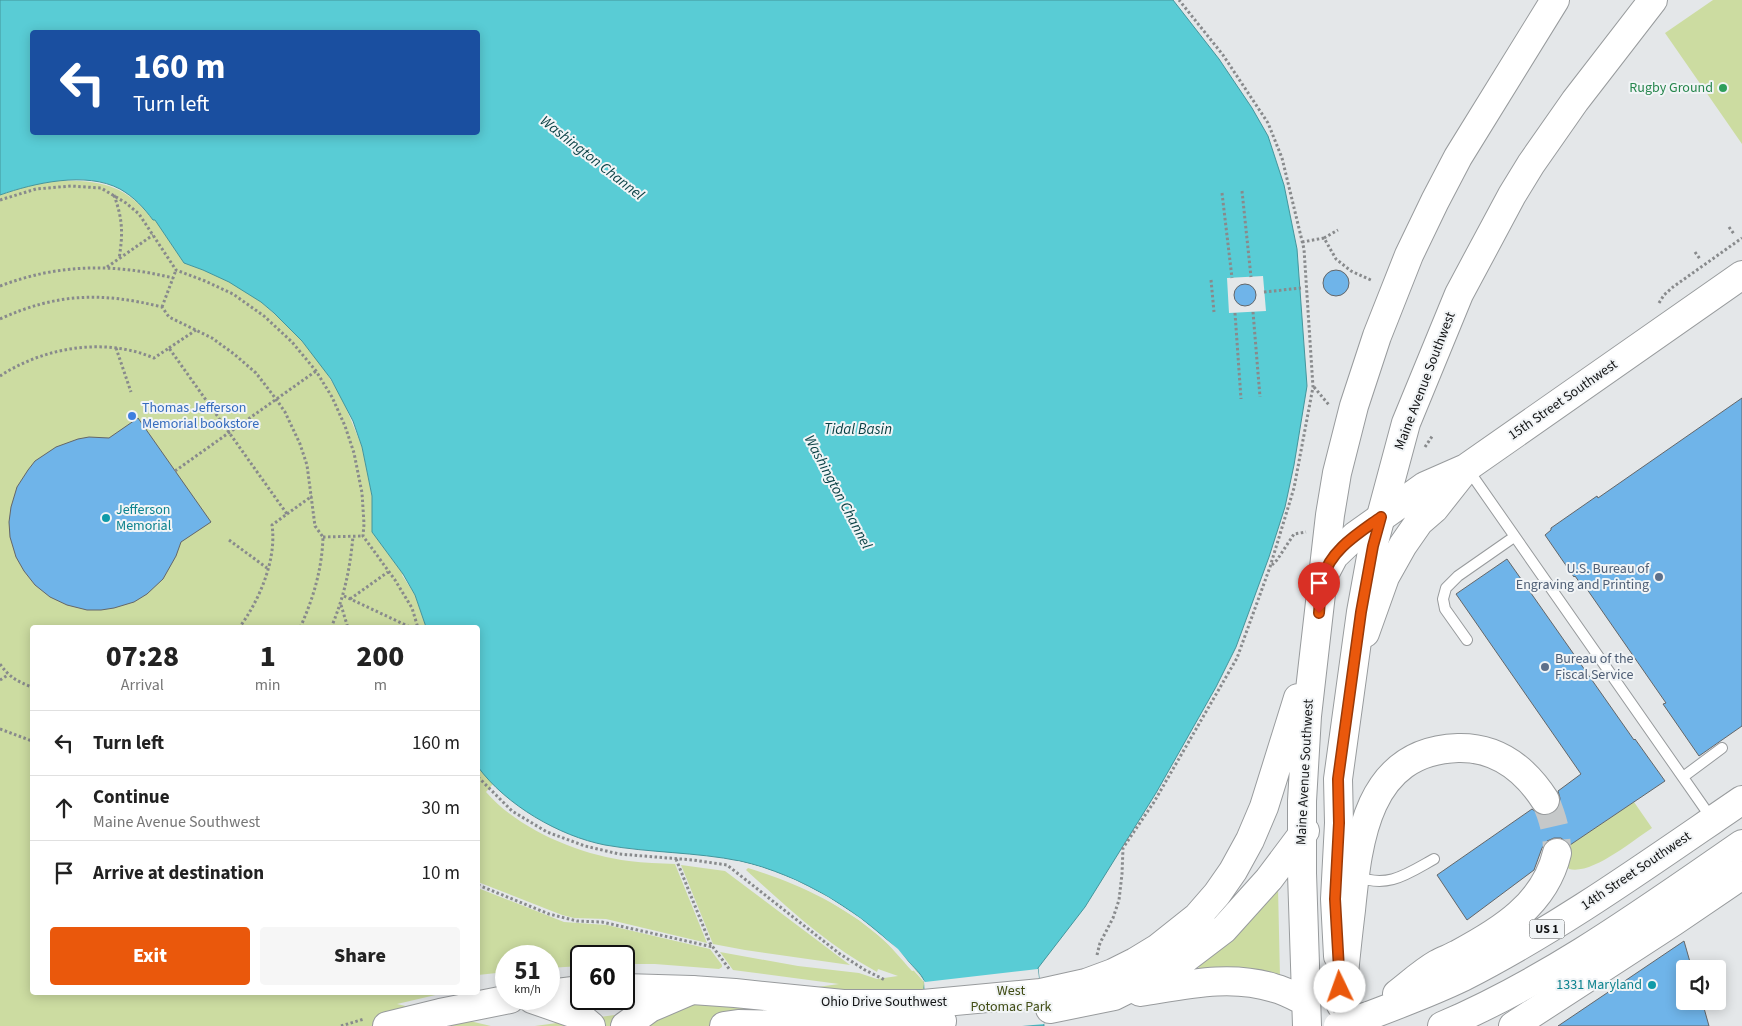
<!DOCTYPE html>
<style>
body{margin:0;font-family:"Source Sans 3",sans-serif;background:#f6f6f6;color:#222;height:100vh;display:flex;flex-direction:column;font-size:19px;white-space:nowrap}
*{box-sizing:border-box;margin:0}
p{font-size:16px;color:#767676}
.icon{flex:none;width:28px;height:28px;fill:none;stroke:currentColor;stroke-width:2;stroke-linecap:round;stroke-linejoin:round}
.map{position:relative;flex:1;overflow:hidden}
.side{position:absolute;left:30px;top:625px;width:450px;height:370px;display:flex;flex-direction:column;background:#fff;border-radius:5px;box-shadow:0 2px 12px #0003}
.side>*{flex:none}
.banner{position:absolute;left:30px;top:30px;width:450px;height:105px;border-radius:5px;box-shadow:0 2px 12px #0003;background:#1a4fa0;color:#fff;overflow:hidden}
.tools{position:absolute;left:1676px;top:960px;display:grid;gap:10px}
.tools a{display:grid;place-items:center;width:50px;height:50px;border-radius:5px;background:#fff;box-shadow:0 2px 12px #0003;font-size:25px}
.speed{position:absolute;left:495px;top:945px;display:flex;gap:10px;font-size:25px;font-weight:700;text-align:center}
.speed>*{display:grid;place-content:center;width:65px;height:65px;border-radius:50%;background:#fff;box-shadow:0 2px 12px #0003;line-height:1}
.speed small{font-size:12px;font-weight:400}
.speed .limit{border:2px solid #111;border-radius:8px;background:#fff;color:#111}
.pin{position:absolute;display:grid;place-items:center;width:42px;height:42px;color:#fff;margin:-51px -21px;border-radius:50% 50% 50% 0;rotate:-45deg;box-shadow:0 0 5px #0007}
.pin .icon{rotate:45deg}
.me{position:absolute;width:55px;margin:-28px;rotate:357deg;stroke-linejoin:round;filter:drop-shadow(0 0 4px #0008)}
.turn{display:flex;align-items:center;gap:18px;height:105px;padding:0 20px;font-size:22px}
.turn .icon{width:65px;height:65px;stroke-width:2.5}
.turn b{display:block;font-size:35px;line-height:42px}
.eta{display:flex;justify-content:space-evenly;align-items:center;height:85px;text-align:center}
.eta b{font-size:30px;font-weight:800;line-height:35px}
.action{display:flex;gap:10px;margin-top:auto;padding:10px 20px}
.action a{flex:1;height:58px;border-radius:5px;background:#ea580c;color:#fff;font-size:20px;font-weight:800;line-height:58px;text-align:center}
.action a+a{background:#f6f6f6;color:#222}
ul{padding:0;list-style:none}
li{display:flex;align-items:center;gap:15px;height:65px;padding:0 20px;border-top:1px solid #e0e0e0}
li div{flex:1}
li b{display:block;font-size:19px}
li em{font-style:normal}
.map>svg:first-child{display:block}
</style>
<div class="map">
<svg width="1742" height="1026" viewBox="0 0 1742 1026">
<rect width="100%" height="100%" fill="#e4e7e9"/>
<path fill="#ccdca1" d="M1713,0h29v144l-77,-111z
M56,181c44,-1 69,3 97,39h2l29,43 19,7 27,12 31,20 28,25 28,31 25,40 20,49 10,49v36l31,42 -1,1 13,20 11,32 -394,1v364l412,1 -47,11 94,22h-491v-831l34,-11z
M478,767l15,17 -7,8c33,38 94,63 143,69 15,2 31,2 46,3l32,79 -101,-24 -32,-1 -12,-3 -84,-33z
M1634,802l18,26c-20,13 -60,47 -83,41l-2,-3 3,-21z
M681,865l44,6 125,94 -105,-15 -32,-6z
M748,868c46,14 94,36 130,67 13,11 23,24 34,36l4,-1 9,12 115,44h-505l304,-42 -106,-14 -13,-18 78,14 61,7 18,6 21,-3 -20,-7 -1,3c-50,-27 -90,-65 -131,-102z
M1278,887l2,91 -83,-8 5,-8 31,-23z
M478,888l86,34 43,3 103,24 12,16v2l-3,2 -64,-5h-31v-8h-43v10l-32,2v-12h-43v16l-28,3z"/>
<path fill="#59ccd5" stroke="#44959c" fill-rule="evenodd" d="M0,0h1173l46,59 33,49 16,28 16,49 13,64 10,137 -13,79 -9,42 -16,50 -33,90 -20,40 -60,106 -71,114 -47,61 6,58h-117c-1,-13 -2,-25 -3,-38 0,-2 1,-5 0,-7 -2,-7 -12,-15 -16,-20 -41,-46 -108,-87 -168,-100 -44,-9 -90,-8 -135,-16 -46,-9 -99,-40 -127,-78v-139l-52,-1 -11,-32 -12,-21 -31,-42v-36l-10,-49 -9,-26 -22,-42 -29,-38 -28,-28 -13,-11 -32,-20 -26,-12 -19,-7 -29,-43h-2c-9,-12 -19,-23 -33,-31 -34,-18 -86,-6 -120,6zM32,32h446v100h-446z"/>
<path fill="#e4e7e9" d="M1263,276l3,35 -37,2 -2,-35z
M737,861l23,6 35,13 33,17 32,21 38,31 27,33 113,-13 6,55 -22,2h-95l-3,-44 -28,-31 -17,-15 -20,-16 -33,-21 -47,-23 -39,-12z"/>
<path fill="#6fb4e9" stroke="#646668" d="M1323 283a13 13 0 1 1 26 0a13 13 0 1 1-26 0Z
M1234 295a11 11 0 1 1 22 0a11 11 0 1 1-22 0Z
M1742,398v328l-43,30 -36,-52 3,-1 -84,-121 -2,1 -5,-7 -1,1 -29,-42 6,-5v-2l46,-32 1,2z
M138,418l73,104 -30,20 -5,14 -13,23 -16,15 -13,8 -20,6 -13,2h-14l-20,-5 -17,-8 -15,-12 -11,-14 -8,-14 -6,-20 -1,-15 2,-15 6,-20 11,-17 7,-9 21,-14 22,-8 11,-2 20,1z
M1507,559l127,181 1,-1 30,42 -95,64 -9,-7h-7l-7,3 -5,7 -8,22 -67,50 -30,-45 95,-66 7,5 7,2 8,-3 5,-7 1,-8 -2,-7 23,-17 -125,-180z
M1684,941l8,28h-7v32h17l7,25h-151z"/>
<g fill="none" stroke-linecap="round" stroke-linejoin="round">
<path stroke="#c5c8c9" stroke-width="28" stroke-dasharray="28 14" stroke-linecap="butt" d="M1545,800c8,18 12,33 12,53"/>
<defs>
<path id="lane" d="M1467,468l245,351
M1467,640l-22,-31 -2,-10 3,-11 12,-12 56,-39
M1683,777l39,-29
M1356,876c32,13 51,-2 78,-17"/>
<path id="secondary" d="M1323,577l11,-21 21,-20 70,-50 41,-18 276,-193
M1365,633l20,-56 18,-32 16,-23 15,-13 30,-38
M625,1026l25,-18 42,-18"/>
<path id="primary" d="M1338,956l-3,-57 4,-76 -1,-44 23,-167 12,-66 33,-123 53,-129 53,-99 19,-31 44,-63 78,-101
M624,988l68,2 43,3 108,11h80l118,-11 45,-10 27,-10 22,-11 23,-14 39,-31 20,-23 16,-23 17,-31 14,-33 34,-109
M1140,992c45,-7 90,-18 134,-4 12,3 22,9 32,14
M549,994l32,-4
M532,999l46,16 13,11
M1050,1009l64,-13 64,-32 46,-35 45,-50 36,-48
M387,1026l53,-13 70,-14
M724,1026l14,-2 128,2 76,-5
M1307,1026l-5,-153v-72l5,-85 23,-201 7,-42 17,-67 23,-70 32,-81 26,-54 23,-44 97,-157
M1513,1026l160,-104 69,-47"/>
<path id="highway" d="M1397,994c13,-10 26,-22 40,-30 7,-4 14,-6 21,-10 43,-23 87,-50 99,-101
M1341,1005c3,-32 6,-63 10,-95 7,-70 16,-159 107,-162 39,-1 67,21 87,52
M1368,1016c32,-12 64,-24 95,-39 98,-50 188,-115 279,-177
M1442,1026c108,-46 203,-115 300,-182"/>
</defs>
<use href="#lane" stroke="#989b9d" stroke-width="12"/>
<use href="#secondary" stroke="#989b9d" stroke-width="30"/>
<use href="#primary" stroke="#989b9d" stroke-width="30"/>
<use href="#highway" stroke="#989b9d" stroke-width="30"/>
<path stroke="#888a8c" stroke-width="3" stroke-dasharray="2.5 2.5" stroke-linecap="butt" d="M1242,191l9,86
M1222,193l10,85
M114,195c9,25 9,39 5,64
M0,200l36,-11 35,-3 30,2 25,15 13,11 37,56 29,11 28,13 31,22 28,26 24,29 16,26 13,29 9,27 8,40 2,31 -1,12 32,44 17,28 6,20
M1729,227l5,7
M1324,238l14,-8
M1302,242l22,-4 12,21 15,12 22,10
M1695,252l5,7
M107,267l46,-32
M1211,280l3,32
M0,286c58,-22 113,-23 173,-8
M1264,292l37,-4
M1659,303l5,-8 9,-8 69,-49
M162,307l14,-37
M1253,312l7,85
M1235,313l6,86
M0,319c57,-26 102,-27 162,-12l7,10 43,21 22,16 22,19 20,26 9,13 15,32 7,21 8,61 8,11c-1,33 -10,62 -23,91
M116,348l15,44
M169,348l27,-18
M0,376c44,-29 105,-39 154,-18l15,-10 118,166 -15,11c5,35 -13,76 -33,103
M1314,387l15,18
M1425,447l8,-12
M175,471l141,-100
M287,514l25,-18
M323,537l40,-1
M229,540l38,28
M1272,565l5,-5 17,-26 12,-2
M344,596l68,32
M350,599l38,-27
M341,605l7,23
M331,628c13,-31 19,-58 22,-92
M0,664c9,13 18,18 32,23
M0,680l8,-5
M0,729l32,12
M478,777l34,34 35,21 38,14 34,8 74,6 34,5 113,89 25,16 20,10
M676,859l34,84 20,27
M478,885l71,29 28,7 25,1 111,25
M1097,955l3,-12 13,-25 6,-18 3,-26 1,-26 31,-46 83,-144 33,-91 24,-79 19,-101 -9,-138 -22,-91 -14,-35 -45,-68 -44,-55
M341,1026l23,-7"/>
<use href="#lane" stroke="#fff" stroke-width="10"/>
<use href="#secondary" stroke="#fff" stroke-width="28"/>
<use href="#primary" stroke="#fff" stroke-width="28"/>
<use href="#highway" stroke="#fff" stroke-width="28"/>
<defs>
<path id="highway-bridge" d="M1338,1026l30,-10"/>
</defs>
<use href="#highway-bridge" stroke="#989b9d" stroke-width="30" stroke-linecap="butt"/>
<use href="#highway-bridge" stroke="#fff" stroke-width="28"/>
</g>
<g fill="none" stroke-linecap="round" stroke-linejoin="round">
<defs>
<path id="route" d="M1319,613c1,-11 1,-24 4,-35 7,-28 36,-45 58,-61l-8,29 -12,66 -23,167 1,44 -4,76 5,88"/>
</defs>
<use href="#route" stroke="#983908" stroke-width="12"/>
<use href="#route" stroke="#ea580c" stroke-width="9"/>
</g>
<circle fill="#2e9e5b" stroke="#f1f4f6" stroke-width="2" cx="1723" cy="88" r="5"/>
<circle fill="#3f7fe0" stroke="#f1f4f6" stroke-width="2" cx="132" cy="416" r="5"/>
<g fill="#0f9aa8" stroke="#f1f4f6" stroke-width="2">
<circle cx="106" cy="518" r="5"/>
<circle cx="1652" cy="985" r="5"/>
</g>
<g fill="#5c6f8a" stroke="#f1f4f6" stroke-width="2">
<circle cx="1659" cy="577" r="5"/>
<circle cx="1545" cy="667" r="5"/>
</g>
<g text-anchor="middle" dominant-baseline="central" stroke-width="4" stroke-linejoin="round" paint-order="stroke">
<rect fill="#f1f4f6" stroke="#565859" stroke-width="1" x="1529.5" y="919.5" width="35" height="19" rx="4"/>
<g font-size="12" font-weight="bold" fill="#141516">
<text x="1547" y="929">US 1</text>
</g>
<g font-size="14" fill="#27864d" stroke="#f1f4f6" text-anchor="end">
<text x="1713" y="88">Rugby Ground</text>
</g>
<g font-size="14" fill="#141516" stroke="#f1f4f6">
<text transform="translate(1425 381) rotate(-69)">Maine Avenue Southwest</text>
<text transform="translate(1563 400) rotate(-35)">15th Street Southwest</text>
<text transform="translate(1305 772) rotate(-87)">Maine Avenue Southwest</text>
<text transform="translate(1636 871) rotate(-34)">14th Street Southwest</text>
<text x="884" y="1002">Ohio Drive Southwest</text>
</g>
<g font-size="14" fill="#366cbe" stroke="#f1f4f6" text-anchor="start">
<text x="142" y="408">Thomas Jefferson<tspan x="142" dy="16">Memorial bookstore</tspan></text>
</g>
<g font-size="14" fill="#0d838f" stroke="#f1f4f6" text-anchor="start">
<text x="116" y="510">Jefferson<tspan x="116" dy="16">Memorial</tspan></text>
<text x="1642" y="985" text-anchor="end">1331 Maryland</text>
</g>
<g font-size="14" fill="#4e5e75" stroke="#f1f4f6" text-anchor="end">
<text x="1649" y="569">U.S. Bureau of<tspan x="1649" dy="16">Engraving and Printing</tspan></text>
<text x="1555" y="659" text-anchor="start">Bureau of the<tspan x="1555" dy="16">Fiscal Service</tspan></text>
</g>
<g font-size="14" fill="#414d15" stroke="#f1f4f6">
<text x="1011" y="991">West<tspan x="1011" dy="16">Potomac Park</tspan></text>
</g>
<g font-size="15" font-style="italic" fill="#073f43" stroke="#f1f4f6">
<text transform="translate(592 158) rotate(38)">Washington Channel</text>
<text x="858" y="429">Tidal Basin</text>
<text transform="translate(838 492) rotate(62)">Washington Channel</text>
</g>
</g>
</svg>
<div class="tools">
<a><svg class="icon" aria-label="sound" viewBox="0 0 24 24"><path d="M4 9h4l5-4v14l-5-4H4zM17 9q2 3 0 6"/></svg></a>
</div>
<div class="speed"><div>51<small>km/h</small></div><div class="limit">60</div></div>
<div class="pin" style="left:1319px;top:613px;background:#d93025"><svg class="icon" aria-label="arrive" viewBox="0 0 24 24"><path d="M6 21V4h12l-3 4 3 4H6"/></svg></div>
<svg class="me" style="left:1340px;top:987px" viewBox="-20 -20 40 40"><circle r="19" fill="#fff"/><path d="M0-13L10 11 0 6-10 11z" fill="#ea580c"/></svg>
<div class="banner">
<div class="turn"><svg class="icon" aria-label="left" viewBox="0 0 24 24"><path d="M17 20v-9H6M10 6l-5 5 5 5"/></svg><div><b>160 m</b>Turn left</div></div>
</div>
<section class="side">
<div class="eta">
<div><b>07:28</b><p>Arrival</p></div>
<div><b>1</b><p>min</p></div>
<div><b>200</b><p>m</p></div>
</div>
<ul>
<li><svg class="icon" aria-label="left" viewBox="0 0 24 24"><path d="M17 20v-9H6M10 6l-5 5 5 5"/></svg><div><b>Turn left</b></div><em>160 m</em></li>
<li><svg class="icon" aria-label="ahead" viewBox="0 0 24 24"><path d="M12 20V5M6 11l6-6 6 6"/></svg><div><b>Continue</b><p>Maine Avenue Southwest</p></div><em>30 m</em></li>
<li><svg class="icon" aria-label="arrive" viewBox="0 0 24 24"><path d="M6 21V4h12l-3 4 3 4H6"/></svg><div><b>Arrive at destination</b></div><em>10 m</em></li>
</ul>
<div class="action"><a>Exit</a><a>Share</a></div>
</section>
</div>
